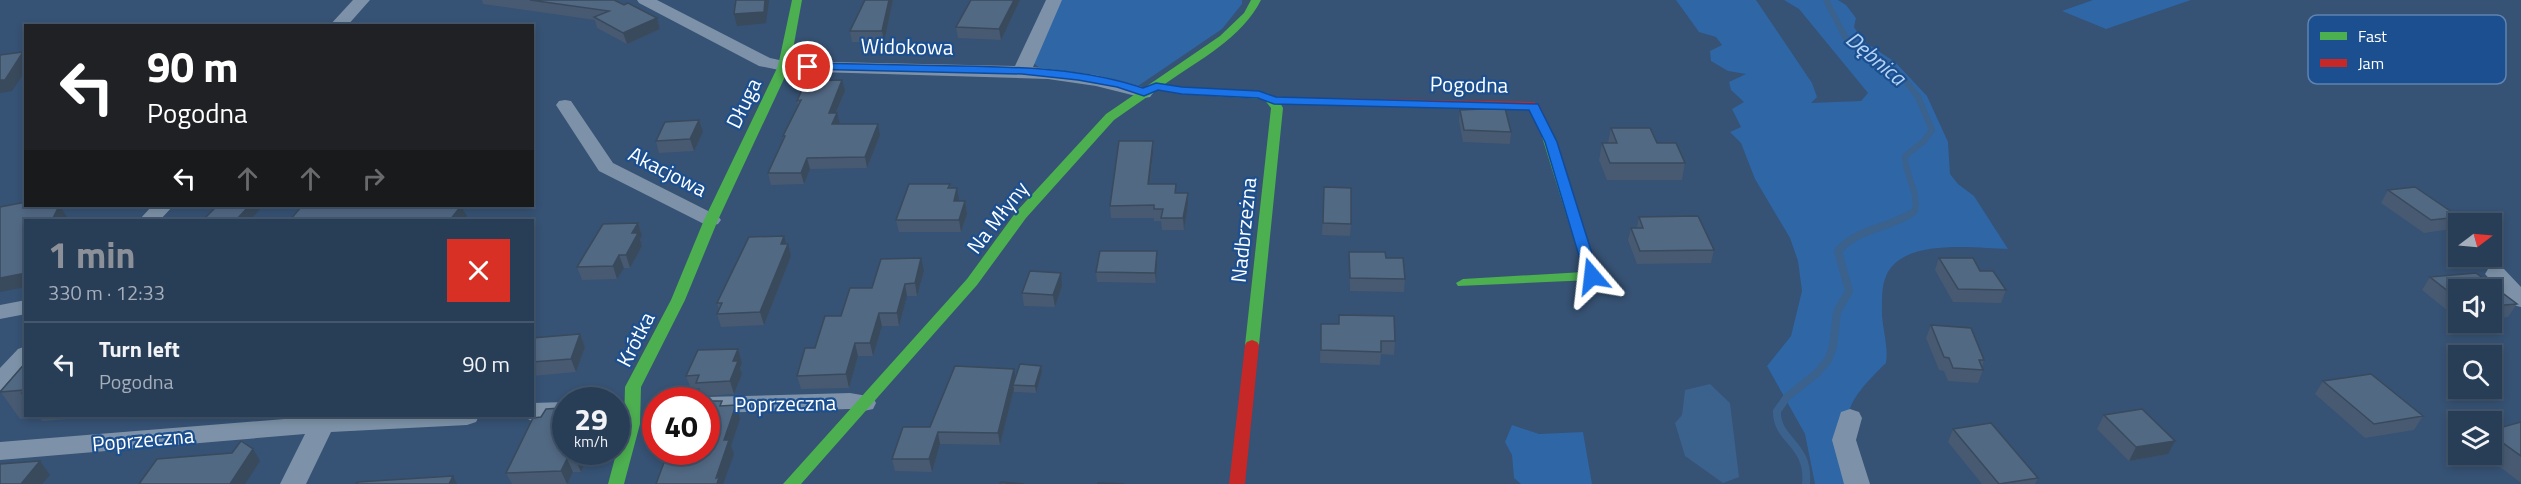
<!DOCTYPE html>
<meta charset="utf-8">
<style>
body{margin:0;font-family:"Titillium Web",sans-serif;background:#344961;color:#f1f3f6;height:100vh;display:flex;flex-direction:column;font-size:22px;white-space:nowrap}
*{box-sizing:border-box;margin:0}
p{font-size:20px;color:#a5aeba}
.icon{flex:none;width:33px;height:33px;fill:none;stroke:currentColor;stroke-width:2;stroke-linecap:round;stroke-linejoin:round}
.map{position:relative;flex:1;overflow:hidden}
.drawer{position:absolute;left:24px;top:219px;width:510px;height:198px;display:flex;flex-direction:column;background:#283e57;border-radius:0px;box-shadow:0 3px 9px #0003,0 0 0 2px #44576d}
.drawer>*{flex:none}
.top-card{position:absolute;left:24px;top:24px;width:510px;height:183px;border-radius:0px;box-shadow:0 3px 9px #0003,0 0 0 2px #44576d;background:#202124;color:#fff;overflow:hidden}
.needle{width:39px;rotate:74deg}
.controls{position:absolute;left:2448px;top:213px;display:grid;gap:12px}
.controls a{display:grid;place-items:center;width:54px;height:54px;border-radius:0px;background:#283e57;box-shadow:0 3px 9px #0003,0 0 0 2px #44576d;font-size:30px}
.speed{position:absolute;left:552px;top:387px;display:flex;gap:12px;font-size:30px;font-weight:700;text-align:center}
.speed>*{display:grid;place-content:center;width:78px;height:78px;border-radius:50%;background:#283e57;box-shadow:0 3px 9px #0003,0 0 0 2px #44576d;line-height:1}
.speed small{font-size:15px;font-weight:400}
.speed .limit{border:9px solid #d22;background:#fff;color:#111}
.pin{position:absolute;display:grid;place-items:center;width:51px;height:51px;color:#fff;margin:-26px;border:3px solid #fff;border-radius:50%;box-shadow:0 2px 6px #0007}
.me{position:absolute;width:66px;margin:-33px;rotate:343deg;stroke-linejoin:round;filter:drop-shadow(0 0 4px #0008)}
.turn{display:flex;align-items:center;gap:21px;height:126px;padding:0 24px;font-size:27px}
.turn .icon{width:78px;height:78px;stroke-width:2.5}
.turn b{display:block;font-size:42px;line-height:51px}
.lanes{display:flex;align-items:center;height:57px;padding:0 24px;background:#0003;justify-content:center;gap:30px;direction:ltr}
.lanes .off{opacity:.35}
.round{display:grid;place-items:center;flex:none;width:63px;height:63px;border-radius:0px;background:#344961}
.head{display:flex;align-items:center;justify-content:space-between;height:102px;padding:0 24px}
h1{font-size:36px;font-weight:700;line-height:45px;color:#8c9099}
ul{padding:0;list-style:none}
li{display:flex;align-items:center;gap:18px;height:84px;padding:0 24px;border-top:2px solid #44576d}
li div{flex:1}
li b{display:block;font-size:22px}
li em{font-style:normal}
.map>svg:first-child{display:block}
</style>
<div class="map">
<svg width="2521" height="484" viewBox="0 0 2521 484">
<rect width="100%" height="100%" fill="#365274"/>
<path fill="#2f66a5" d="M1058,0h184v4l-20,25 -84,57 -96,-16 -11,-9z
M1676,0h80l56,83 5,14 -6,6 50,-2 7,-8 -69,-84 -15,-9h54l8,5 10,13 -2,9 9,14 32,21 32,34 21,46 2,32 8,10 16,12 34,53c-34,-1 -110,-12 -123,30 -3,8 -3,20 -3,28 -1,19 7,37 4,56 -51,49 -41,56 -31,121h-40l-10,-50 -38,-68 24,-30 11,-45 -4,-30 -8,-23 -35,-59 -14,-36 -11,-11 11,-5 -9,-18 12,-7 -13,-12 -2,-8 17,-8 -18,-3 -17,-10 -1,-10 12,-6 -6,-8 -17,-5z
M2093,0h98l-85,29 -44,-18z
M1512,425l27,9 44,-2 9,52h-71l-7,-6 -2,-23 -7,-13z"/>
<path fill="#3b618d" d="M1710,384l20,19 9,74 -16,6 -38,-27 -10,-33 7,-8 3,-25z"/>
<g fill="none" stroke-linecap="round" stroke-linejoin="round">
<path stroke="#3b618d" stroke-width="6" d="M1826,0l19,37 42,26 17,16 14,18 14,33 -8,11 -19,15c0,20 14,35 10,55l-5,4"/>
<path stroke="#3b618d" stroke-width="8" d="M1806,484c4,-41 -30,-43 -29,-73l10,-14 30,-24 11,-13 5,-13 4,-35 12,-21 -11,-40c20,-23 49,-22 74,-38"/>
<path fill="#7d92a8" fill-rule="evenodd" d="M353,0h17l-23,26h-18z
M637,0h20l113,58 14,3 231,5 31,-66h16l-29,67 63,8 54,14 3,4 -3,4 -6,1 -48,-12 -48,-7 -264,-8 -25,-5 -120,-63z
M565,100l6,1 42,62 105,53 3,4 -3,4 -7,2 -7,-2 -105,-53 -43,-66 3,-4z
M152,206h21l-13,14h-21z
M2496,267l8,2 17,18v20l-8,-2 -28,-31 3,-5z
M26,300v14l-26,5v-14z
M26,346v23l-18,20 -8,2v-23l18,-19z
M850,393l23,4 3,6 -3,6 -9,2 -14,-2 -144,4v-13h-9l9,-3z
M566,402v17l-34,2 -10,-5h10v-13z
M1850,409l9,3 3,6 -6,22 14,44h-26l-12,-44 9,-28z
M321,416h158l-3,6 -9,3 -136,7 -25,52h-26l25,-50 -305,26v-18z"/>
<path fill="#4caf50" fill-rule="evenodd" d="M792,0h10l-12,66 -72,154 -33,80 -44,87 -1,37 -16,60h-16l16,-60 1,-37 46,-87 33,-80 74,-154z
M1251,0h10c-19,38 -62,60 -96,84l17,4 85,5 11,6 5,9 -24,237 -2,3h-10l-2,-3 26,-237 -7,-9 -82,-5 -25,-4 -43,30 -88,98 -49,67 -176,199h-18l184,-205 49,-67 90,-98 114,-78 24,-23z
M1548,133l6,4 45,139 -7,4 -134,6 -2,-3 7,-4 121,-7 -42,-135z"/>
<path fill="#c62828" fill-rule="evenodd" d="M1274,97l260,5 6,4 14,31 -6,4 -4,-1 -14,-31 -260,-6 -2,-2 2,-2z
M1252,340l5,2 2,3 -14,139h-16l16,-139 2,-3z"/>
</g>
<path fill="#475a72" d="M482,0h132l10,5 33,13 3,11 -33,15 -30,-16 -2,-8 -112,-16z
M893,0l-9,42h-32l-2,-11z
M1020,0l-19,40 -43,-2 -2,-11z
M845,91l-9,22 4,11 40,11 -13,33 -57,1 -6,15 -33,1 -3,-12 15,-34v-3l15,-30 -1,-5z
M1460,110l51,22 -1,12 -47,-2 -4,-21z
M1611,128l46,15 28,20 -3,17h-75l-8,-20 3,-17h6z
M703,132l-9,19 -35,2 -3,-12z
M1153,153l-3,31 26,9h12v12l-4,25h-22l-1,-9h-7v-3h-43l-1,-12z
M950,184v4l9,12v1h6l2,13 -6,18h-62l-3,-12z
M1324,187l27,37 -1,12 -28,-1z
M2388,190l71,27 -8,12 -27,4 -43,-30z
M1639,217l75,33 -3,13 -74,1 -9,-24 3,-12h6z
M638,223l4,13 -2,3 2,7 -12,22h-6l-7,11 -35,1 -5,-13z
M786,244l5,12 -27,69 -43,2 -4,-13 2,-4 -2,-7z
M1157,251v10l-1,22 -59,-1 -1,-10z
M1349,252l37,6 19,21 -1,13 -54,-1z
M1939,258l41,13 26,19 -5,13 -48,-1 -18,-32z
M924,271l-7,25h-10l-8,30h-17l-9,30h-15l-9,32 -48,1 -4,-13 18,-28 26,-32z
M2476,273l41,31 -9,13 -16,2v-29h-34v29l-36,-29 8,-13z
M1062,286l-7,21 -31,-1 -2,-13z
M1321,324l74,17 -1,14 -13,-1 -1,11 -60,-2z
M1931,325l53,35 -2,7 1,3 -5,13 -30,-2 -4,-10 -5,-1 -13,-32z
M580,334l5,13 -9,25 -44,4v-38z
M738,349l4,14 -2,5 2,6 -8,20 -32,2 1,4h-13l8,-11h-7l-5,-13z
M26,362v54h82l-66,5 -2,-3 -20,1 -20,-28z
M1042,372l-6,21 -22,-1v-3l-14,56 -60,-1 -8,28 -37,-1 -3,-12 38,-32 86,-49z
M2323,381l100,35 -9,14 -49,8 -50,-44z
M2104,415l64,39 -39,7 -32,-32z
M2521,422v61l-38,-29h9v-24z
M1953,429l85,49 -3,6h-53l-34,-42z
M589,454l-8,18h-8l-6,12h-55l-6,-11z"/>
<path fill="#394a5c" d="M765,0h4l-3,23 -29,3 -3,-12z
M889,0h4l-9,42 -2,-11z
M1014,0h6l-19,40 -2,-11z
M657,18l3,11 -33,15 -4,-11z
M23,52l3,5v13l-14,21 -12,2v-13z
M842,80l3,11 -14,33 -2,-11z
M837,113l3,11h-8z
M699,120l4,12 -9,19 -4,-12z
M878,124l2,11 -13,33 -2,-11z
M1153,141v12l-5,43v-12z
M807,158l3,11 -6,15 -3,-11z
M957,188l2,12 -3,14 -2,-13z
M1188,193v12l-4,25 -1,-12z
M965,201l2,13 -6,18 -2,-12z
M59,206h1l7,11 -1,3h-14z
M249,206h14l-13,14h-14z
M332,206h13l-10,13 -6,-11z
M461,206l6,10 -4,4h-13z
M638,223l4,13 -2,3 2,7 -12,22 -4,-13 6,-22z
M784,236l3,11 1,-3 3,12 -27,69 -4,-13 21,-68z
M1157,251v10l-1,22 -1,-10z
M619,255l5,13 -7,11 -4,-13z
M921,258l3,13 -7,25 -2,-13z
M26,273v14l-26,5v-14z
M1061,273l1,13 -7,21 -2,-12z
M905,284l2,12 -8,30 -2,-13z
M879,313l3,13 -9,30 -3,-13z
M580,334l5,13 -9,25 -5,-13z
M855,343l3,13 -9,32 -3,-14z
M738,349l4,14 -2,5 2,6 -8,20 -4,-13 3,-20z
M1041,366l1,6 -6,21 -1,-7z
M1014,369l2,12 -3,4 1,4 -14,56 -2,-12z
M699,389l4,11h-3z
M736,405l4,14 -9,27 3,8 -11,30h-6l-1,-6 8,-38z
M938,432l2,12 -8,28 -3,-13z
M2175,441l-7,13 -39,7 7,-14z
M253,449l7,12 -15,23h-15z
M578,452h10l1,2 -8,18 -6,-14z
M567,459l6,13 -6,12 -6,-13z
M40,461l10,14 -8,9h-21z
M453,476l4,8h-8z"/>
<path fill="#526984" stroke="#394a5c" stroke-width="1.5" d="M530,0h84l10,5 4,-2 29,15 -34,15 -29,-16 15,-6z
M736,0h29l-1,12 -30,2z
M865,0h24l-7,31h-32z
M971,0h43l-15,29 -43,-2z
M23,52l-18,28h-5v-25z
M842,80l-13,33h8l-5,11h46l-13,33 -58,1 -6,15h-33l17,-37h-2l18,-36 -4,1 9,-20z
M1505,108l6,24 -47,-2 -4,-20z
M699,120l-9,19 -34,2 9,-19z
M1611,128h39l7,15h19l9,20h-75l-8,-20h15z
M1119,141h34l-5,43h28l-1,9h13l-5,25h-22l2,-9h-9v-4l-44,1z
M909,184h41l-2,4h9l-3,13h11l-6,19h-63z
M1324,187l27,1v36l-28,-1z
M2415,187l44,30 -28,3 -43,-30z
M26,202v4h17l-1,2 17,-2 -7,14h-26v53l-26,5v-71z
M217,206h32l-13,14h-33z
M302,206h30l-3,2 68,-1 1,-1h63l-11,14h-160z
M1698,216l16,34 -74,1 -9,-23h12l-4,-11z
M638,223l-6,10h6l-12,22h-7l-6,11 -36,1 26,-43z
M784,236l-3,8h7l-28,68 -43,2 5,-11h-5l32,-66z
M1100,251h57l-2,22 -59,-1z
M1349,252h36l1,6h17l2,21 -55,-1z
M921,258l-6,25 -10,1 -8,29h-18l-9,30h-15l-9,31 -49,2 8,-28h10l10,-32h16l9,-28h22l9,-29z
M1939,258h34l7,13h13l13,19 -48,-1z
M1030,271l31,2 -8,22 -31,-2z
M2476,273l41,31 -25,2v-16h-34v9l-28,-22z
M1339,315l55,1 1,25h-14v11l-60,-2v-26h18z
M1931,325l40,3 13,32h-5l4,10 -30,-2 -4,-10 -5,-1z
M580,334l-9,25 -39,3v-24z
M738,349l-5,12h5l-8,20 -34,2 3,-8 -13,1 12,-26z
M26,362v31h-4l3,-3 -25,2z
M1020,364l21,2 -6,20 -22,-1z
M955,366l59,3 -16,64 -60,-1 -9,27h-37l11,-32h27z
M2371,374l52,42 -49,8 -51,-43z
M694,389h5l1,11h-10z
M706,401h16l-2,5 16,-1 -12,35h5l-13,38 3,-1 -2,7h-61l12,-32h38z
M563,405h3v47h12l-3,6 -8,1 -6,12 -55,2 27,-55 8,-1 5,-8 15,-1z
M2142,409l33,32 -39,6 -32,-32z
M2521,422v34l-29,-21v-5z
M1991,423l47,55 -39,6 -46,-55z
M241,441l12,8 -23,35h-91l18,-25 75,-6z
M40,461l-19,23h-21v-20z
M453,476l-4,8h-93l2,-2z
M1001,482l23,2h-24z
M1098,483l26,1h-26z"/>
<path fill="#1a73e8" stroke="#114b97" stroke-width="1.5" d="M808,63c50,1 100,2 151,3 62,1 125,2 184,22l13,-5 26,4 77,4 17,6 262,7 19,38 42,134 -7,4 -7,-4 -40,-134 -16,-32 -255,-6 -16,-6 -76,-4 -24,-4 -14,6 -27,-9 -39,-7 -56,-6 -218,-5 -2,-2z"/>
<g text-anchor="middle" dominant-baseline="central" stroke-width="4.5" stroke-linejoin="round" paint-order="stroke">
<g font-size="21" fill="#fff" stroke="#1b4f8f">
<text transform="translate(907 46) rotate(1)">Widokowa</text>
<text transform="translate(1469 84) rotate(1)">Pogodna</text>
<text transform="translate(743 103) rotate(-64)">Długa</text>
<text transform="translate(668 171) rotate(27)">Akacjowa</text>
<text transform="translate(997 217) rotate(-52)">Na Młyny</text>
<text transform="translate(1243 230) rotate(-84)">Nadbrzeżna</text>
<text transform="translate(635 339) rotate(-63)">Krótka</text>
<text transform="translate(785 403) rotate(-1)">Poprzeczna</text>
<text transform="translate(143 439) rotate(-5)">Poprzeczna</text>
</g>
<g font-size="22" font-style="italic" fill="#b5d3f5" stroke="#1b4f8f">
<text transform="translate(1876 58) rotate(40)">Dębnica</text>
</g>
</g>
<rect x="2308" y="15" width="198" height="69" rx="9" fill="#1b4f8f" stroke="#5f84b1" stroke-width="1.5"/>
<rect x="2320" y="32" width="27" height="8" fill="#4caf50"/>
<rect x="2320" y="59" width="27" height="8" fill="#c62828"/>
<g font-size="16" fill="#fff">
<text x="2358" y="42">Fast</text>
<text x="2358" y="69">Jam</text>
</g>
</svg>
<div class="controls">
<a><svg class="needle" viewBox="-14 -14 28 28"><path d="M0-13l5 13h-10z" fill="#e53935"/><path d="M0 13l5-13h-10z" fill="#a5aeba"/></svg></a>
<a><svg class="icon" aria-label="sound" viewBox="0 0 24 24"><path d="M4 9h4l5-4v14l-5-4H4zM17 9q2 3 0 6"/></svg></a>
<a><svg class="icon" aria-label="search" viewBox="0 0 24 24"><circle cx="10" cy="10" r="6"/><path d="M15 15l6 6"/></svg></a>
<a><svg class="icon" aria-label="layers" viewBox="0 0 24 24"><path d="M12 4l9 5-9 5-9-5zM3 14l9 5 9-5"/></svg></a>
</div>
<div class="speed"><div>29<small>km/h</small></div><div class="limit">40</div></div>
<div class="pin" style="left:808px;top:67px;background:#d93025"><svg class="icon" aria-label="arrive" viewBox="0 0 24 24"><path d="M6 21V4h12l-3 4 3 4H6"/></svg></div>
<svg class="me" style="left:1592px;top:276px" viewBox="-20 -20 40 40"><path d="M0-17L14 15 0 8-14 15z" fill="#1a73e8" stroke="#fff" stroke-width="4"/></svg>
<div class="top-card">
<div class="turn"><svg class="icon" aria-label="left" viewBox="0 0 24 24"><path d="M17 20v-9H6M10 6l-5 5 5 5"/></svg><div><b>90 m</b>Pogodna</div></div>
<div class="lanes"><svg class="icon" aria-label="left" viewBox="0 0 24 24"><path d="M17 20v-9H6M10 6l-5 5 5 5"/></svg><svg class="icon off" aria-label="ahead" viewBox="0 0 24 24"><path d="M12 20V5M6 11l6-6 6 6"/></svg><svg class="icon off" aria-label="ahead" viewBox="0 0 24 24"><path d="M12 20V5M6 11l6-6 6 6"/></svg><svg class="icon off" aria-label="right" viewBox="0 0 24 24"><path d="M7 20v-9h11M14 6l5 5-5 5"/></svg></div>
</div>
<section class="drawer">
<div class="head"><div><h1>1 min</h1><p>330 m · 12:33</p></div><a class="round" style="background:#d93025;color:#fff"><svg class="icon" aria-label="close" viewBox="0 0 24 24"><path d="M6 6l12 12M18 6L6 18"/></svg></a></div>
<ul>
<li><svg class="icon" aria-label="left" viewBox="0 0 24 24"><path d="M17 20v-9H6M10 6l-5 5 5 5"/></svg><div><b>Turn left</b><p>Pogodna</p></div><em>90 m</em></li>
</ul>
</section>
</div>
